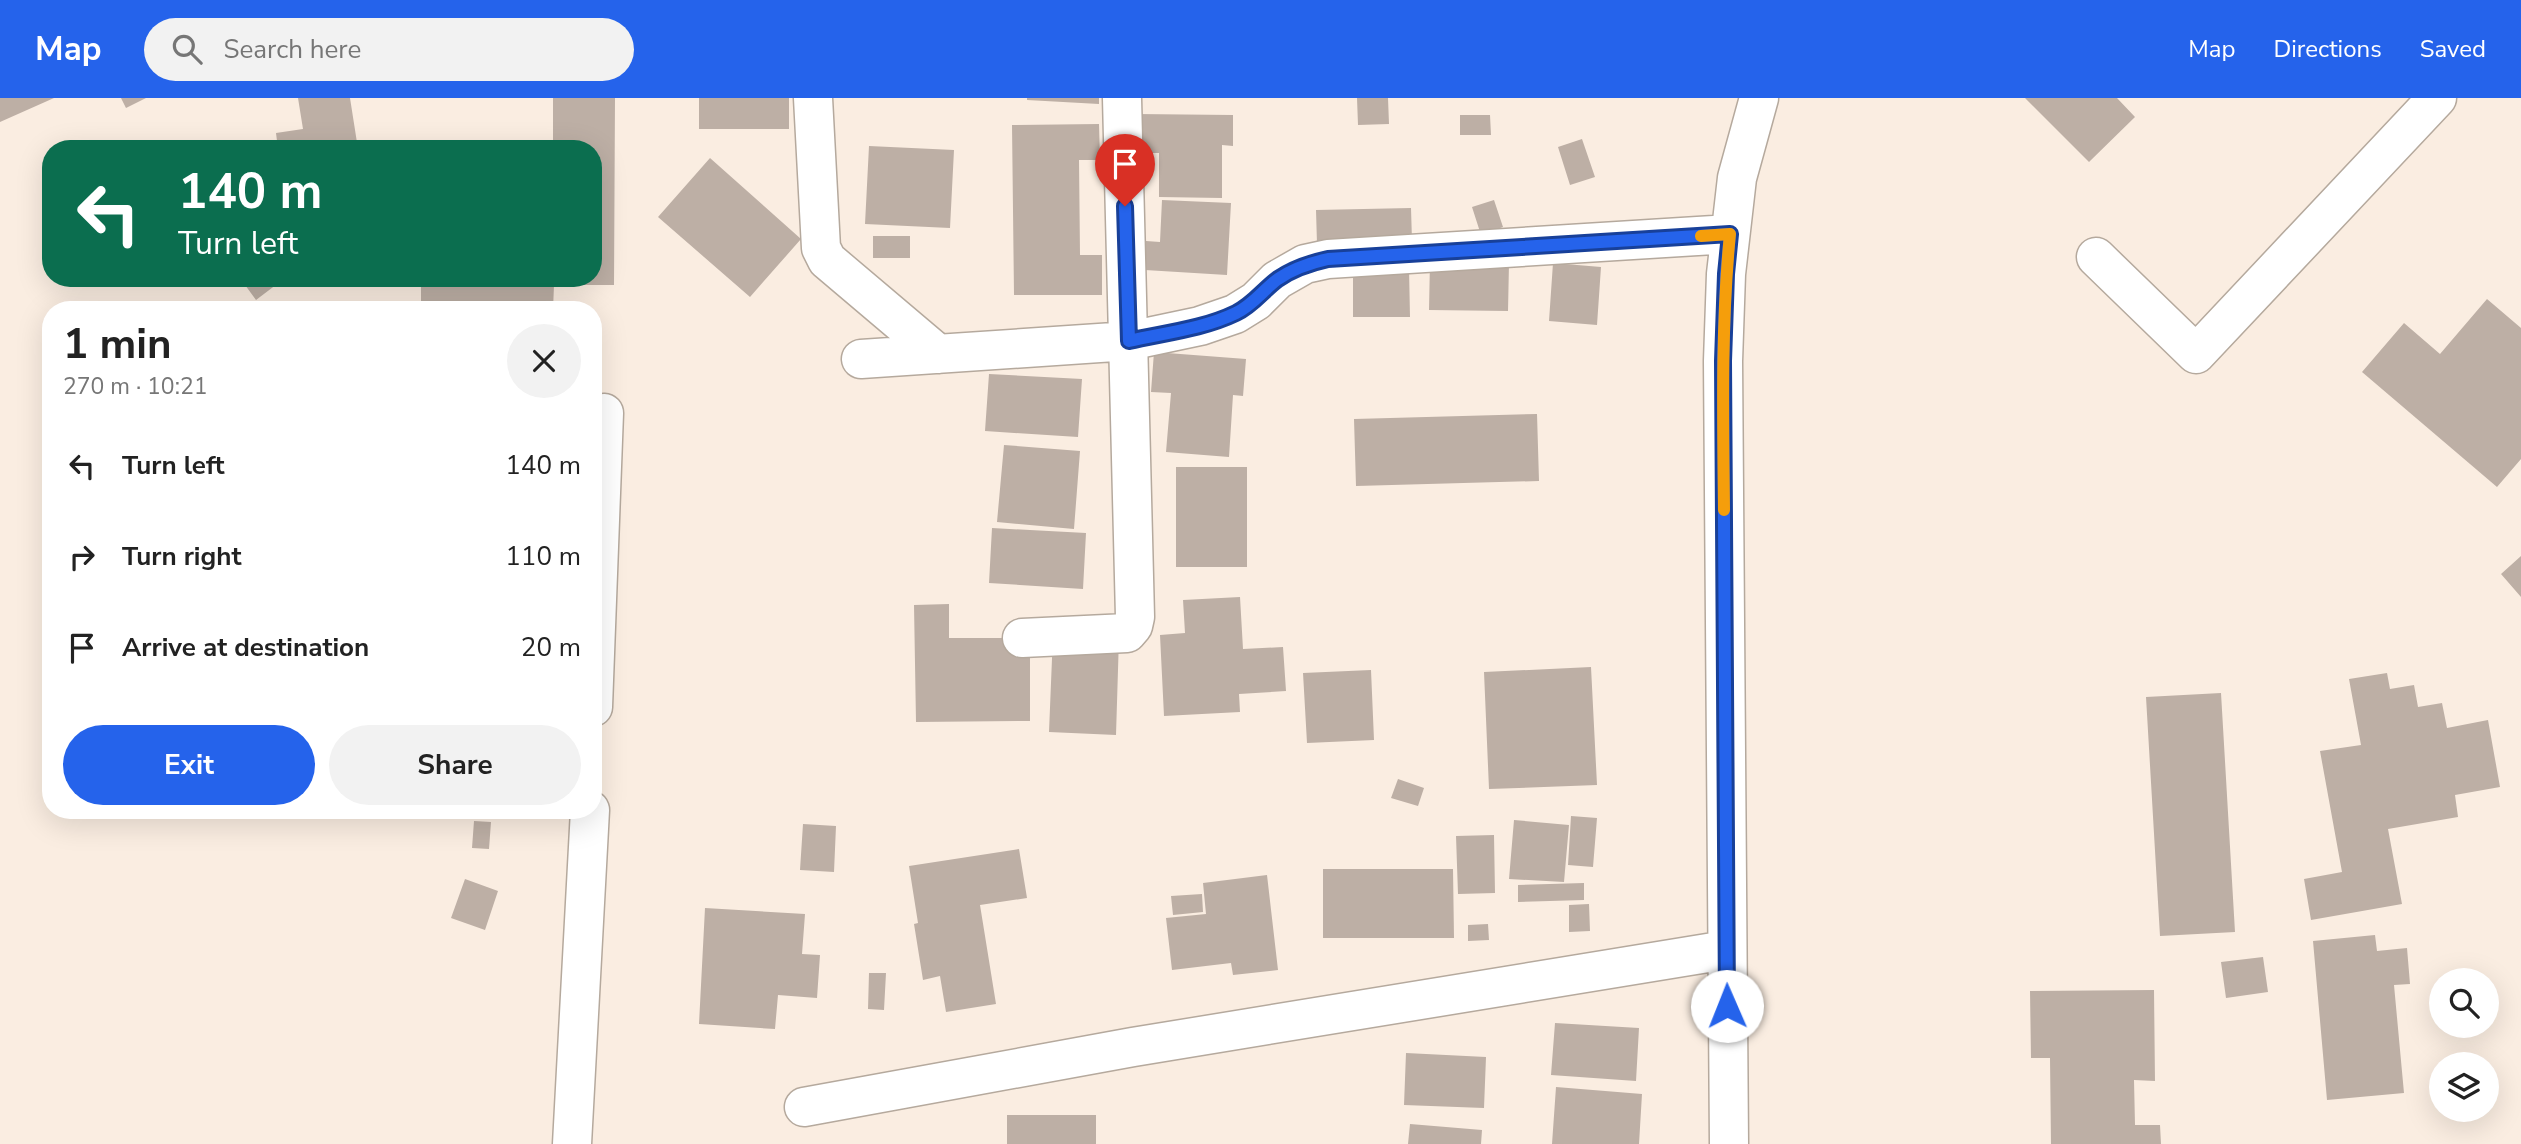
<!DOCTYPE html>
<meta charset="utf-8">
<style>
body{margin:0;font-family:"Nunito Sans",sans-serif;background:#f2f2f2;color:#222;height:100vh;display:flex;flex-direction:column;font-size:26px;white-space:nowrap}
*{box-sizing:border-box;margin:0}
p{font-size:23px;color:#767676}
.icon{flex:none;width:38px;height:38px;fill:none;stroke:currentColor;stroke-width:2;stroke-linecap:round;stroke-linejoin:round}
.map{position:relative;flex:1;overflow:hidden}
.sheet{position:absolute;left:42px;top:203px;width:560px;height:518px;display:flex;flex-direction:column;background:#fff;border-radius:28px;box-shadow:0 7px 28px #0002}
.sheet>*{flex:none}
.hud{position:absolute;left:42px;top:42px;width:560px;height:147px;border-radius:28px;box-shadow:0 7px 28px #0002;background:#0b6e4f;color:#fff;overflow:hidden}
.buttons{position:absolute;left:2429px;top:870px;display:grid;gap:14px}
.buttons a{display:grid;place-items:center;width:70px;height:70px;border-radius:50%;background:#fff;box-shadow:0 7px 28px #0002;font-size:35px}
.pin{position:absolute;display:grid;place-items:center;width:60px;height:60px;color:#fff;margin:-72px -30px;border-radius:50% 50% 50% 0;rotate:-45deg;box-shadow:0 0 7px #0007}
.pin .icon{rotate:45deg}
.me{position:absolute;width:77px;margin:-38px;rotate:359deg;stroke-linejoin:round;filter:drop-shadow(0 0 5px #0008)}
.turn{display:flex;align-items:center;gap:24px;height:147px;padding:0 21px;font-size:32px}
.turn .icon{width:91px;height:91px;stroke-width:2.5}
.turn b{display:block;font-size:49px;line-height:60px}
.round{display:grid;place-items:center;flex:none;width:74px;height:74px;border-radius:37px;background:#f2f2f2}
.headline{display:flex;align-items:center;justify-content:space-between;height:119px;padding:0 21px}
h1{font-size:42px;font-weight:700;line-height:52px}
.action{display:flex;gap:14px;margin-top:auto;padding:14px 21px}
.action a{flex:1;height:80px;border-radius:42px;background:#2563eb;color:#fff;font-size:28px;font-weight:700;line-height:80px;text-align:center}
.action a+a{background:#f2f2f2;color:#222}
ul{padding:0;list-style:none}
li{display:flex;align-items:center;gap:21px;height:91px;padding:0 21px}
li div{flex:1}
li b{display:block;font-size:26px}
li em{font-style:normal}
header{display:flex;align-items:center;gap:42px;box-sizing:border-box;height:98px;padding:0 35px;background:#2563eb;color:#fff}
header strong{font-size:33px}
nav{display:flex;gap:38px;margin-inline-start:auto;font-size:24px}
.search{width:490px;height:63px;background:#f2f2f2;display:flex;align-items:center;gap:18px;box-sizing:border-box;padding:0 24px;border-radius:38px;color:#767676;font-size:26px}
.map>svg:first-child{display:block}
</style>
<header>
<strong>Map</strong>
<div class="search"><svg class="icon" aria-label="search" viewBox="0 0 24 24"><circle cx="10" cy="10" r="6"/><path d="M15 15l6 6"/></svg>Search here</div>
<nav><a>Map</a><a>Directions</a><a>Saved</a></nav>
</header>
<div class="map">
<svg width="2521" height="1046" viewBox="0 0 2521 1046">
<rect width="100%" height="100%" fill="#faede1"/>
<path fill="#bdafa5" d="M0,0h54l-54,24z
M121,0h25l-20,10z
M298,0h52l8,51h-80l-2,-16 27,-4z
M553,0h62l-1,187h-60l-1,25h-132v-32h172v-129h-40z
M699,0h90v31h-90z
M1027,0h72v6l-72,-4z
M1357,0h31l1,26 -31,1z
M2025,0h92l18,19 -46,45z
M1136,16l97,1v31l-11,-1v53l-63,-1v-44h-23z
M1460,17h30l1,20h-31z
M1099,26l1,36h-21l1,95h22v40h-88l-2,-170z
M1582,41l13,38 -25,8 -12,-38z
M869,48l85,4 -4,78 -85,-4z
M710,60l91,81 -51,58 -92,-80z
M1162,102l69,3 -4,72 -82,-5 1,-29 14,1z
M1494,102l9,27 -22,8 -9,-28z
M1411,110l1,33 -95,3 -1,-34z
M873,138h37v22h-37z
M1430,163l79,2 -1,48 -79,-1z
M1553,165l48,4 -4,58 -48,-4z
M1353,170h56l1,49h-57z
M240,180h45l-29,22z
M2487,201l34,29v131l-24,28 -135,-115 42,-49 36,31z
M1154,254l92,7 -3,37 -10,-1 -4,62 -63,-5 5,-59 -20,-1z
M989,276l93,5 -4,58 -93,-6z
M1537,316l2,67 -183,5 -2,-67z
M1004,347l76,6 -6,78 -77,-7z
M1176,369h71v100h-71z
M992,430l94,5 -3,56 -94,-6z
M2521,458v41l-20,-23z
M1240,499l3,52 40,-2 3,44 -47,3 1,18 -76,4 -4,-81 25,-2 -2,-33z
M949,506v34h81v83l-114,1 -2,-117z
M1053,536l66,3 -3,98 -67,-3z
M1591,569l6,118 -108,4 -5,-117z
M1371,572l3,70 -67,3 -4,-70z
M2387,575l3,16 24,-4 4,22 24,-4 5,25 41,-8 12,67 -45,8 3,22 -70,12 14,75 -91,16 -7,-41 38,-7 -22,-121 41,-6 -12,-66z
M2221,595l14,239 -75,4 -14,-239z
M1398,681l26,9 -6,18 -27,-8z
M1571,718l26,2 -4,49 -25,-2z
M1514,722l55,5 -5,57 -55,-3z
M474,723l17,1 -2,27 -17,-1z
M803,726l33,2 -2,46 -34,-2z
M1494,737l1,58 -37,1 -2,-58z
M1019,751l8,49 -47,7 16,99 -50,8 -6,-36 -17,4 -9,-56 4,-1 -9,-57z
M1323,771h130l1,69h-131z
M1267,777l11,95 -45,5 -2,-12 -59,7 -6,-52 40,-4 -3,-31z
M465,781l33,12 -13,39 -34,-12z
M1584,785v17l-66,2v-17z
M1202,796l1,18 -30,3 -2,-19z
M1589,806l1,27 -21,1v-27z
M705,810l100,6 -3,40 18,1 -3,43 -39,-3 -3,34 -76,-5z
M1488,826l1,16 -21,1v-16z
M2375,837l2,16 30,-3 3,36 -16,1 10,108 -77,7 -14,-159z
M2263,859l5,35 -42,6 -5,-36z
M869,875h17l-2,37 -16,-1z
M2154,892l1,91 -21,-1 1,45h25l1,19h-110l-1,-86h-19l-1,-67z
M1555,925l84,5 -3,53 -85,-6z
M1406,955l80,4 -2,51 -80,-3z
M1556,989l86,7 -3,50h-87z
M1007,1017h89v29h-89z
M1410,1026l72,6 -1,14h-73z"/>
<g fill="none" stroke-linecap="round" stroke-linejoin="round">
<defs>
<path id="minor" d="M813,0l8,150 6,12 111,94
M2096,159l100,97 241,-256
M861,261l268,-18 71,-15 35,-12 21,-13 21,-21 28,-16 23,-5 402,-25
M1022,540l105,-5 6,-7 2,-9 -13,-519
M593,609l11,-294
M804,1009l329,-60 593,-97
M572,1046l18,-334
M1729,1046l-6,-783 3,-87 11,-96 22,-80"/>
</defs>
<use href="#minor" stroke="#b5a99d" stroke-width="41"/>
<use href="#minor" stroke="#fff" stroke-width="38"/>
</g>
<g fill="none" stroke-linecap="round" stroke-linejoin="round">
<defs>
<path id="route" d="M1125,108l4,135c35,-8 74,-12 107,-28 17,-8 27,-23 42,-34 16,-11 32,-16 50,-20l402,-25 -4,40 -3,87 4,645"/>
</defs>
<use href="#route" stroke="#184099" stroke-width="18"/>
<use href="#route" stroke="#2563eb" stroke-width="12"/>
<path stroke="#f59e0b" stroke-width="12" d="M1701,138l29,-2c-9,91 -7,184 -6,276"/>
</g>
</svg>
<div class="buttons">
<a><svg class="icon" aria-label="search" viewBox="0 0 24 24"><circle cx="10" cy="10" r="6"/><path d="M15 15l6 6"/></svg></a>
<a><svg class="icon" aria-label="layers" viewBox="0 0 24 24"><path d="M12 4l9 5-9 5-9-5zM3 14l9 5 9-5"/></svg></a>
</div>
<div class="pin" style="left:1125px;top:108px;background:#d93025"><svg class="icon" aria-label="arrive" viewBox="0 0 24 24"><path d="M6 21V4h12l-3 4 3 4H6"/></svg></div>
<svg class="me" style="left:1727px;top:908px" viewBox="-20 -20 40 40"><circle r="19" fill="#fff"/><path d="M0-13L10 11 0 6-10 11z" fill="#2563eb"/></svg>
<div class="hud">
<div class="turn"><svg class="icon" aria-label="left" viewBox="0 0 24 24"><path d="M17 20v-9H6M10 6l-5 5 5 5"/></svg><div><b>140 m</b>Turn left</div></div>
</div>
<section class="sheet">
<div class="headline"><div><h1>1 min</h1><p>270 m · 10:21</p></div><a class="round"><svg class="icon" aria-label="close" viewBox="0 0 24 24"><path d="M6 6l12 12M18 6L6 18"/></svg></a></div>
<ul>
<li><svg class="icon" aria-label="left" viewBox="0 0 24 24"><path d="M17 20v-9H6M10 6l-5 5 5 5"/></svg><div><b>Turn left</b></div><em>140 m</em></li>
<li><svg class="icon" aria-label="right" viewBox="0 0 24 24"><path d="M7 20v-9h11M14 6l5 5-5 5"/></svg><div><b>Turn right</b></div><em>110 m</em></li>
<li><svg class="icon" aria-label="arrive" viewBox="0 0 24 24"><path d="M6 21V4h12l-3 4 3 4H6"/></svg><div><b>Arrive at destination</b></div><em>20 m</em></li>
</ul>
<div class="action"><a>Exit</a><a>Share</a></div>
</section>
</div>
